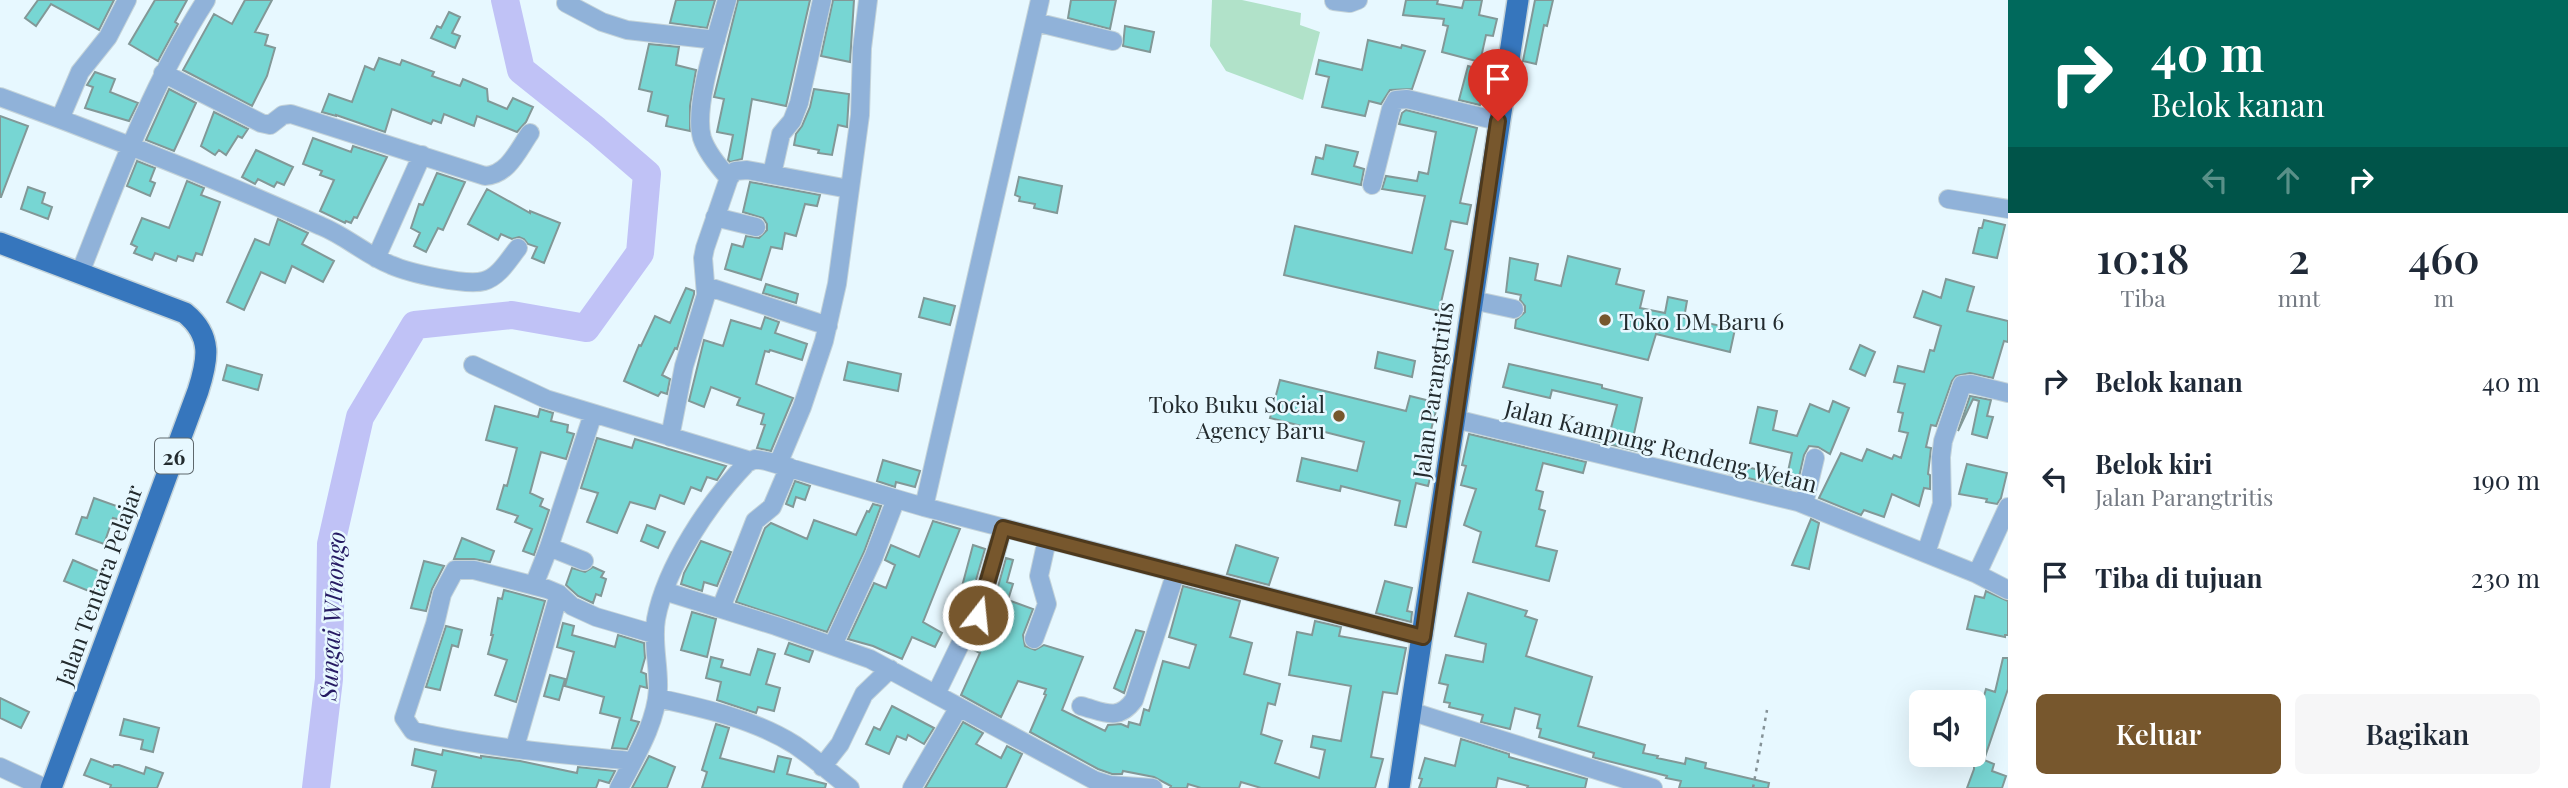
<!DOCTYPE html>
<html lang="id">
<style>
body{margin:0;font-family:"Playfair Display",serif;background:#f6f6f7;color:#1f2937;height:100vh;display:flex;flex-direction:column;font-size:26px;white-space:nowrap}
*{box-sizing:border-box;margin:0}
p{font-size:23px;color:#747a83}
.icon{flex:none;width:38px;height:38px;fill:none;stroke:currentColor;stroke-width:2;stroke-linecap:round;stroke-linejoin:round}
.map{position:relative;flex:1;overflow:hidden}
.drawer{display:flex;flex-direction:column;background:#fff;width:560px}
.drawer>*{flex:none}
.banner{background:#00695c;color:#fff;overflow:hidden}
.fabs{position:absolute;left:1909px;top:690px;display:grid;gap:14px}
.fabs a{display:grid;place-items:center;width:77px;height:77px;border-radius:10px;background:#fff;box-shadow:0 7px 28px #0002;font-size:35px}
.pin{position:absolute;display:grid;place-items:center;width:60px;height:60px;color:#fff;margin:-72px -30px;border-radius:50% 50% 50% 0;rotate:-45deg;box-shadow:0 0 7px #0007}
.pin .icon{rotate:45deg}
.me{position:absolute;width:77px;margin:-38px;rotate:16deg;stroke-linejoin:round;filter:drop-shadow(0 0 5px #0008)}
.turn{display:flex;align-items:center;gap:24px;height:147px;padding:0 28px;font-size:32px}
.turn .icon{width:91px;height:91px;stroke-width:2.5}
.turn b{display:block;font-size:49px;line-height:60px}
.lanes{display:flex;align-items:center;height:66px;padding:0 28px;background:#0003;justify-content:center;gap:35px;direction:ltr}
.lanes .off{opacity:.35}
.eta{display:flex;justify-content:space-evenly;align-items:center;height:119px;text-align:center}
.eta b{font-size:42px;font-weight:600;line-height:49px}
.button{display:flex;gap:14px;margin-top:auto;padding:14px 28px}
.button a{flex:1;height:80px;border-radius:10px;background:#77572d;color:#fff;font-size:28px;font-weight:600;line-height:80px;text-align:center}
.button a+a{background:#f6f6f7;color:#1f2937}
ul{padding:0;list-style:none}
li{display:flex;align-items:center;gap:21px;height:98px;padding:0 28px}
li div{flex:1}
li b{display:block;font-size:26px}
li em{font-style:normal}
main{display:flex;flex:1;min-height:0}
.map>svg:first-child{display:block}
</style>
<main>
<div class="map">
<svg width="2008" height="788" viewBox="0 0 2008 788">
<rect width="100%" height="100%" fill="#e7f8ff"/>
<path fill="#b1e2c9" d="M1212,0h30l59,13 -1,12 20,7 -17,68 -77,-29 -16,-25z"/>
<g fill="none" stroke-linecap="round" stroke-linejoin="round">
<path stroke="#c0c2f6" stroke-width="28" d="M316,788l13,-109 2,-135 29,-127 55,-92 97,-10 74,13 54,-75 7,-79 -51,-44 -75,-60 -16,-70"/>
</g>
<path fill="#77d6d3" stroke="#829897" stroke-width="2" d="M38,0h76l-15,30 -48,-26 -15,22 -11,-8z
M155,0h32l-12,22 3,2 -20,37 -29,-17z
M245,0h27l-17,32 13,3 -3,10 10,3 -8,28 -15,30 -69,-36 31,-56 18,10z
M676,0h39l-8,28 -37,-5z
M738,0h72l-24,106 -34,-7 -10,60 -12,3 -2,-2 5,-25 -16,-3 7,-33 -10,-2z
M833,0h21l-4,62 -29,-6z
M1071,0h45l-6,29 -42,-11z
M1406,0h32l-1,4 25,4 2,-8h18l-3,15 18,4 -4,17 -7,-1 -6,27 -38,-10 6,-26 -5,-1 1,-6 -41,-4z
M1535,0h18l-6,26 -3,-1 -8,39 -13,-3z
M449,12l11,5 -8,16 8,3 -5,12 -24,-10 6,-12 4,2z
M1125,26l29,6 -4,20 -27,-6z
M1368,40l33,8 1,-3 23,6 -13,38 -22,1 -9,14 -12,-3 -4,15 -43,-9 7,-30 -13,-3 3,-14 43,10z
M649,44l30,3 -3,18 20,5 -6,36v25l-24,-5 2,-10 -20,-5 4,-19 -13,-3z
M379,58l21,7 2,-5 32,12 -2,4 28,10 3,-7 24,10 1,12 19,8 6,-11 20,9 -7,15 -9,10 -40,-16 -3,10 -30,-12 -3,9 -8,-3 -2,4 -39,-15 -7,23 -49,-17v1l-14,-4 7,-18 23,8 13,-36 9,4z
M1468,66l21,6 -9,33 -21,-5z
M95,72l20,7 -5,13 28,11 -9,18 -44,-13 8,-21 -6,-2z
M169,89l27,14 -22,48 -28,-11z
M814,89l35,5 -2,33 -9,-2 -6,30 -14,-2 1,-3 -25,-5 2,-11 6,-8 8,-19z
M1406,110l71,18 -17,75 11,2 -4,19 -16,-3 -6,28 8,2 -14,60 -155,-36 11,-49 117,27 13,-57 -43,-7 4,-13 31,5 2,-9 9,2 8,-42 -37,-8 3,-11z
M214,112l34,17 -6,9 -4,-2 -12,19 -7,-5 -4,5 -14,-9z
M0,116l28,10 -27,71h-1z
M313,138l38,14 2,-6 34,11 -30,61 -3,-1 -3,6 -5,-2 -1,2 -25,-12 14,-31 -14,-5 2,-4 -19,-7z
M1326,145l32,7 -4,14 10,3 -3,16 -49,-11 4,-17 7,2z
M256,150l37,17 -9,18 -7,-3 -3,5 -16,-8 -3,5 -13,-7z
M137,161l18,7 -5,13 5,2 -5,13 -23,-10z
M437,173l28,9 -22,48 -5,-2 -12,24 -12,-6 6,-13 -9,-5 8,-24 4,1z
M1019,177l43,9 -5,27 -23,-5 1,-4 -16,-3 1,-4 -5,-2z
M187,181l17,7 -3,7 19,7 -18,53 -6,-2 -3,8 -15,-5 -2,5 -21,-8 -3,7 -18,-7 3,-6 -6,-3 11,-26 27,10z
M750,182l70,13 -3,11 -12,-2 -9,32 -11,-3 -3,16 -11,-2 -10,33 -36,-11 7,-25 11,3 3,-11 13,2 8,-8v-6l-4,-6 -20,-6z
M28,187l17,6 -3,10 10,4 -4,12 -27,-10z
M487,189l43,24v-2l30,12 -16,40 -12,-5 5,-11 -9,-3 -4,-5 -5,-2 -7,2 -11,-5 -3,6 -30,-16z
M278,219l30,14 -6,11 32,17 -11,21 -31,-16 -7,17 -24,-11 -17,38 -17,-8 28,-63 14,6z
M1984,220l21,5 -8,33 -24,-5 6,-25h3z
M1568,256l52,13 -4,15 28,7 -4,17 25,5 3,-16 19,4 -3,17 51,11 -5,23 -74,-18 -8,26 -133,-32 1,-8 9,-8v-6l-5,-6 1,-5 -15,-3 4,-34 28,6 -3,16 26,6z
M1946,279l28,8 -7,24 41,10v21l-4,-1 -11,37 -23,-5 -14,3 -4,5 -16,45 -5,-1 -5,22 5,1 -3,26 2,1v14l-6,-1 -5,18 -27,-12 -8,23 -20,-7 -3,5 -42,-17 22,-45 21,8 5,-12 25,10 2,-4 7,3 7,-25 -9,-2 4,-18 -5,-1 7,-28 -11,-2 4,-16 26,6 6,-22 4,1 7,-25 -27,-9 9,-26 18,7z
M766,284l32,10 -2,9 -33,-10z
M686,288l8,3v3l-17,55 -2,-1 -13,27 8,4 -3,15 -6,-2 -3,4 -34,-15 15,-36 2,1 14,-30 15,7z
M924,298l31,8 -5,19 -31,-8z
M765,317l14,5 -4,11 32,11 -5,16 -32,-10 -1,2 -4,-1 -9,33 37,14 -22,53 -14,-3 8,-23 -4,-1 3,-10 -27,-9 3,-7 -29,-11 -7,20 -15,-6 15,-61 19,6 8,-26 30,9z
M1860,345l15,7 -10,24 -15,-7z
M1378,352l37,9 -3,16 -37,-9z
M848,362l53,12 -3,17 -54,-11z
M1509,364l93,21v3l40,10 -9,40 7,2 -3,11 -45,-11 3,-12 15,4 7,-27 -65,-15 -2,8 -47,-11z
M227,365l35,10 -4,15 -35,-10z
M1280,380l126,31 4,-15 28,7 -18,69 11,2 -3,12 -12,-3 -10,44 -11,-2 5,-24 -59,-15 -1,5 -43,-10 5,-23 55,13 7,-29 -94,-24z
M1970,396l21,4 -4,16 6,1 -6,21 -15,-4 7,-33 -6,-2 -15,32z
M1833,401l16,7 -19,46 -12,-7 -9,-1 -5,9 -8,35 -68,-17 3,-12 12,3 -1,2 45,10 5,-23 -42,-10 8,-36 19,4 -4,19 24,6 13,-32 19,8z
M495,406l43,11 2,-8 13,4 -2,8 17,4 -1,7 7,2 -8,25 -25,-7 -11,41 13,6 -3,7 9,4 -15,45 -11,-4 9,-22 -17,-7 3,-6 -21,-7 7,-24 3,1 10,-38 -31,-8z
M1469,434l117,28 -3,11 -40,-10 -7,27 7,2 -4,17 6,2 -9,35 21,5 -8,30 -76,-19 8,-30 -17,-7 12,-36 -15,-4 5,-19 -4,-1z
M597,438l35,10 3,-9 91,27 -9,14 -10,-3 -6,14 -10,-4 -7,17 -24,-9 -5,14 -25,-7 -13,31 -30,-11 11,-29 -17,-5z
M883,460l37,11 -5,16 -19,-5 -1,5 -18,-6z
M1967,464l40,9 -6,25 -4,6 -11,-2 1,-3 -28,-5z
M795,481l15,5 -5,14 -9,-3 -3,10 -7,-3z
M94,498l31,11 -4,11 -8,-2 -9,26 -28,-10 6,-17 5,1z
M873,504l8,2 -17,46 -37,80 -91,-30 29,-74 6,-5 36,16 7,-19 42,15 11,-24 2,1z
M1811,519l8,4 -10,46 -17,-4z
M933,521l27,8 -37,93 19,11 -7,14 -23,-10 -10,22 -29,-13 -25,-7 26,-56 12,5 9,-23 -10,-5 6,-15 28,12z
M647,525l18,7 -7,16 -17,-7z
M462,538l32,13 -4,11 -16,-3h-20z
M701,541l30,11 -14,34 -13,-4 -2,9 -21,-7 3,-11z
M973,545l12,4 -14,48 -11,-3z
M1236,545l42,13 -9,27 -42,-11z
M1006,558l7,2 -6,22 6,2 -5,16 25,9 -10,26 2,11 10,4 9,-5 39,12 -21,53 43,21 3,-6 13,-1 7,3 1,-5 11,3 4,-16 5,2 14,-50 26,7 7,-23 -27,-8 14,-51 57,15 -10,36 22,6 -8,31 36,10 -5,21 -7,-2 -7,31 21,7 -7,22 44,15 6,-28 -14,-3 2,-11 28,5 10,-55 -62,-11 8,-43 15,3 3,-14 26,6 -2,9 67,12 -9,46 -14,-2 -12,65 12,2 -8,29h-114l-20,-6 -2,6h-38l-13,-4 -1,4h-17l1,-2 -17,-9 -31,-6 -1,3h-10l-14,-5 -68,-37 16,-37 -2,-1 2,-5 -28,-8 -17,36 -40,-22 19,-42 -8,-4 6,-15 11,-15z
M73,560l37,16 -9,20 -37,-15z
M424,561l20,5 -12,23 -6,22 -15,-3z
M593,567l11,5 -3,5 5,2 -5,17 -5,-2 -3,9 -15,-7 -12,-11 6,-17 13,4z
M1385,581l27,7 -5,23 5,1 -1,10 -35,-9z
M504,590l41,11 -29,101 -21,-7 12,-35 -19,-6 5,-19h-2l7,-37 4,1z
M1986,591l22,10v34h-3v2l-38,-8 8,-33 9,2z
M1468,593l59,18 -2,5 12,4 -11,36 66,21 -14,49 67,19 -2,8 15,3 -1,2 28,6 1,-6 20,5 -1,5 64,15 -1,5h-89l2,-7 -15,-3 1,-2 -71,-18 -3,-1 1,-4 -55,-16 2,-8 -4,-1 3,-13 -25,-7 -5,21 -29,-7 2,-7 -34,-8 1,-4 -6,-1 4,-17 -9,-2 7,-28 37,7 3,-18 -31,-8z
M692,612l24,7 -9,38 -26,-7z
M563,623l11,3 -2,9 43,12 3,-12 26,8 1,15 -4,14 5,2 1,14 -7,-2 -9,34 8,2 -12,27 -15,-1 8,-30 -20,-5 4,-16 -39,-11 9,-34 -17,-5z
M446,626l16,4 -4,17 -6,-2 -12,45 -14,-3z
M1136,630l8,2 -20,61 -10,-5z
M789,643l24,8 -4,11 -24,-8z
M758,649l17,5 -9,30 14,4 -6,23 -16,-4 -2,6 -39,-13 4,-18 -15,-4 5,-21 12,3 -2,7 29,8z
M2003,658h5v31l-24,71 10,4 -2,7 14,5 -4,12h-35l7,-19v-77l10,4 2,-7 9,3z
M550,675l15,4 -6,21 -15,-4z
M0,698l29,14 -8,16 -21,-10z
M892,706l42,22 -10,16 -16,-9 -2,5 -9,-4 -8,18 -23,-10 8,-17 6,3z
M124,719l35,9 -6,24 -12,-3 2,-9 -23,-5z
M963,722l20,11 -7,11 25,14 6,-12 15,8 -16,34h-81z
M716,724l13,4 -9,30 54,14 4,-16 13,3 -4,15 39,10 -1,4h-123l5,-16 -5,-2z
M1461,739l48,15v3l78,22 -2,9h-58l1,-2 -30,-8 -2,10h-77l3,-9 -3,-1 6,-20 30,8z
M415,749l27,6 1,-5 38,8v-2l39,5 57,12 1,-6 37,4 -6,12 -10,-3 -3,8h-164l4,-17 -24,-6z
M649,756l26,11 -8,21h-35z
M91,759l22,8 1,-2h5l25,9 2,-7 17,6 -6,15h-47l1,-3 -27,-10z"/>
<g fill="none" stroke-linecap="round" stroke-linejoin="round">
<defs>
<path id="minor" d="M727,0c-9,33 -34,106 -25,138 5,15 16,28 27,40
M1040,0l-116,507 499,130
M1334,1l16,2 8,-3
M566,3l36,19 25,8 89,10
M1035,22l78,19
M163,73l98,50 9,2 13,-10 8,-1 194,62c23,-1 33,-26 45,-43
M0,97c108,39 216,82 321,129 25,10 45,29 70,39 18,8 75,21 93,16 15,-4 25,-22 34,-33
M60,119l20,-47 28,-35 19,-37
M772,174l9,-40 11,-13 7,-18 23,-103
M1372,185l19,-76 5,-9 11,-1 91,22
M1948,199l60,10
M715,217l41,10
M376,258l46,-103
M80,273c37,-94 71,-188 126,-273
M706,286l122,40
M1472,300l42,9
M473,365l73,34 205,62
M1455,419l343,83 179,72 31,16
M670,437l14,-71 22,-71 -3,-37 2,-10 24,-70 6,-7 12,-1 102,19
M778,464l24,-57 22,-66 13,-57 23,-169 2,-67 6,-48
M1804,504l11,-46
M549,547l44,-133
M1926,553l16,-49 -1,-47 2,-16 19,-56 9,-1 37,9
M1977,574l31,-67
M534,585l15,-38 35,14
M664,591l112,35 94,33 224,121 16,5 43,3
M721,608l34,-87 17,-14 17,-40
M1034,639l13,-35 -8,-28 8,-36
M833,645l41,-89 22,-57
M936,694l32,-66 10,-13 25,-87
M657,698c46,10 97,21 138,47 19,13 37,29 55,43
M1081,706c23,6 37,16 53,-6l42,-128
M1410,711l243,77
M515,747l44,-153
M632,761c-73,-7 -147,-13 -219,-30l-9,-13 31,-94 7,-30 13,-24h19l73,19 12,5 13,12 24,11 58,17
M0,767l45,21
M822,767l18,-23 24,-50 26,-25
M619,788c16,-31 37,-64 39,-99 1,-24 -6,-46 -2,-70 10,-53 54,-118 91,-156l8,-4 11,2 158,46
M912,788l47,-81"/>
<path id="major" d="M0,243l185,70c28,23 23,47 13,78l-147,397
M1399,788l119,-788"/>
</defs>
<use href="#minor" stroke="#c4d3d9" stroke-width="20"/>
<use href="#major" stroke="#c4d3d9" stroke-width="24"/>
<path stroke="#859297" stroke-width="2.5" stroke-dasharray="3.5 5" stroke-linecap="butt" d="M1753,788l14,-78"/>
<use href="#minor" stroke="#90b2d9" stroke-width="18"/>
<use href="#major" stroke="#3676bd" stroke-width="21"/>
</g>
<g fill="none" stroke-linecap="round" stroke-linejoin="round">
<defs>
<path id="route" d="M978,615l25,-87 420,109 75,-516"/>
</defs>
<use href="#route" stroke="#4d391d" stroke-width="18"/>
<use href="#route" stroke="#77572d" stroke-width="12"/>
</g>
<g fill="#77572d" stroke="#e7f8ff" stroke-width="2.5">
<circle cx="1605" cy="320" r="7"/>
<circle cx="1339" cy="416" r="7"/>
</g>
<g text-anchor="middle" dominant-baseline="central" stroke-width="5" stroke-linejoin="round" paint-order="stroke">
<rect fill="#e7f8ff" stroke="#5e686d" stroke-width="2" x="155" y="438.5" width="38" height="35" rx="5"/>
<g font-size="21" font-weight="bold" fill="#232b2e">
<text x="174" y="456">26</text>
</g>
<g font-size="23" fill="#232b2e" stroke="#e7f8ff" text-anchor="start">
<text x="1619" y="320">Toko DM Baru 6</text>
<text x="1325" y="403" text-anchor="end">Toko Buku Social<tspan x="1325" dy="26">Agency Baru</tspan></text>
</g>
<g font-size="23" fill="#232b2e" stroke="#e7f8ff">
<text transform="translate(1432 390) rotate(-82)">Jalan Parangtritis</text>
<text transform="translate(1661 445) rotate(14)">Jalan Kampung Rendeng Wetan</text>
<text transform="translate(98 585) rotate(-70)">Jalan Tentara Pelajar</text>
</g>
<g font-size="24" font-style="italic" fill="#261b63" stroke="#e7f8ff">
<text transform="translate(331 616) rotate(-87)">Sungai WInongo</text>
</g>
</g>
</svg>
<div class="fabs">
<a><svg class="icon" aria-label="sound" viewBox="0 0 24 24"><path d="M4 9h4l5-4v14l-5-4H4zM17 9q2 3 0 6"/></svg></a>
</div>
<div class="pin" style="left:1498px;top:121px;background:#d93025"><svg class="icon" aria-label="arrive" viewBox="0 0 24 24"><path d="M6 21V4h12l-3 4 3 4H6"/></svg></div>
<svg class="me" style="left:978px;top:615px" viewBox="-20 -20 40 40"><circle r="17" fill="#77572d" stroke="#fff" stroke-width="3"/><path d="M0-11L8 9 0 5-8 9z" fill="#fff"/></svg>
</div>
<section class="drawer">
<div class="banner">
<div class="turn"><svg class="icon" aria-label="right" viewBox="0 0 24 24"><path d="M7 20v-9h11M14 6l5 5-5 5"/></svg><div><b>40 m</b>Belok kanan</div></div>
<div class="lanes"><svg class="icon off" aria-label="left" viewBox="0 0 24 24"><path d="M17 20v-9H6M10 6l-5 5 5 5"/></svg><svg class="icon off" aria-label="ahead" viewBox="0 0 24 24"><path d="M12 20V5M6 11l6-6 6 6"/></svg><svg class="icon" aria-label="right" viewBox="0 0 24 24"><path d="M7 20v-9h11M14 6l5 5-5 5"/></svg></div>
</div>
<div class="eta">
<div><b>10:18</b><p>Tiba</p></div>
<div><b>2</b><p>mnt</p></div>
<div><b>460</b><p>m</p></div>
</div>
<ul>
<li><svg class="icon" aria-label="right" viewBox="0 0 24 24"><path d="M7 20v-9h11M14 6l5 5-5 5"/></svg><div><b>Belok kanan</b></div><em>40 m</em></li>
<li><svg class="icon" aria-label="left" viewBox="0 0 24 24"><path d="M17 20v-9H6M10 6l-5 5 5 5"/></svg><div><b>Belok kiri</b><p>Jalan Parangtritis</p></div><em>190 m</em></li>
<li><svg class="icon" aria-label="arrive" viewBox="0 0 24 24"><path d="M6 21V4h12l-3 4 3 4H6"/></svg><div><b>Tiba di tujuan</b></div><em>230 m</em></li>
</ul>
<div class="button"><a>Keluar</a><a>Bagikan</a></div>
</section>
</main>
